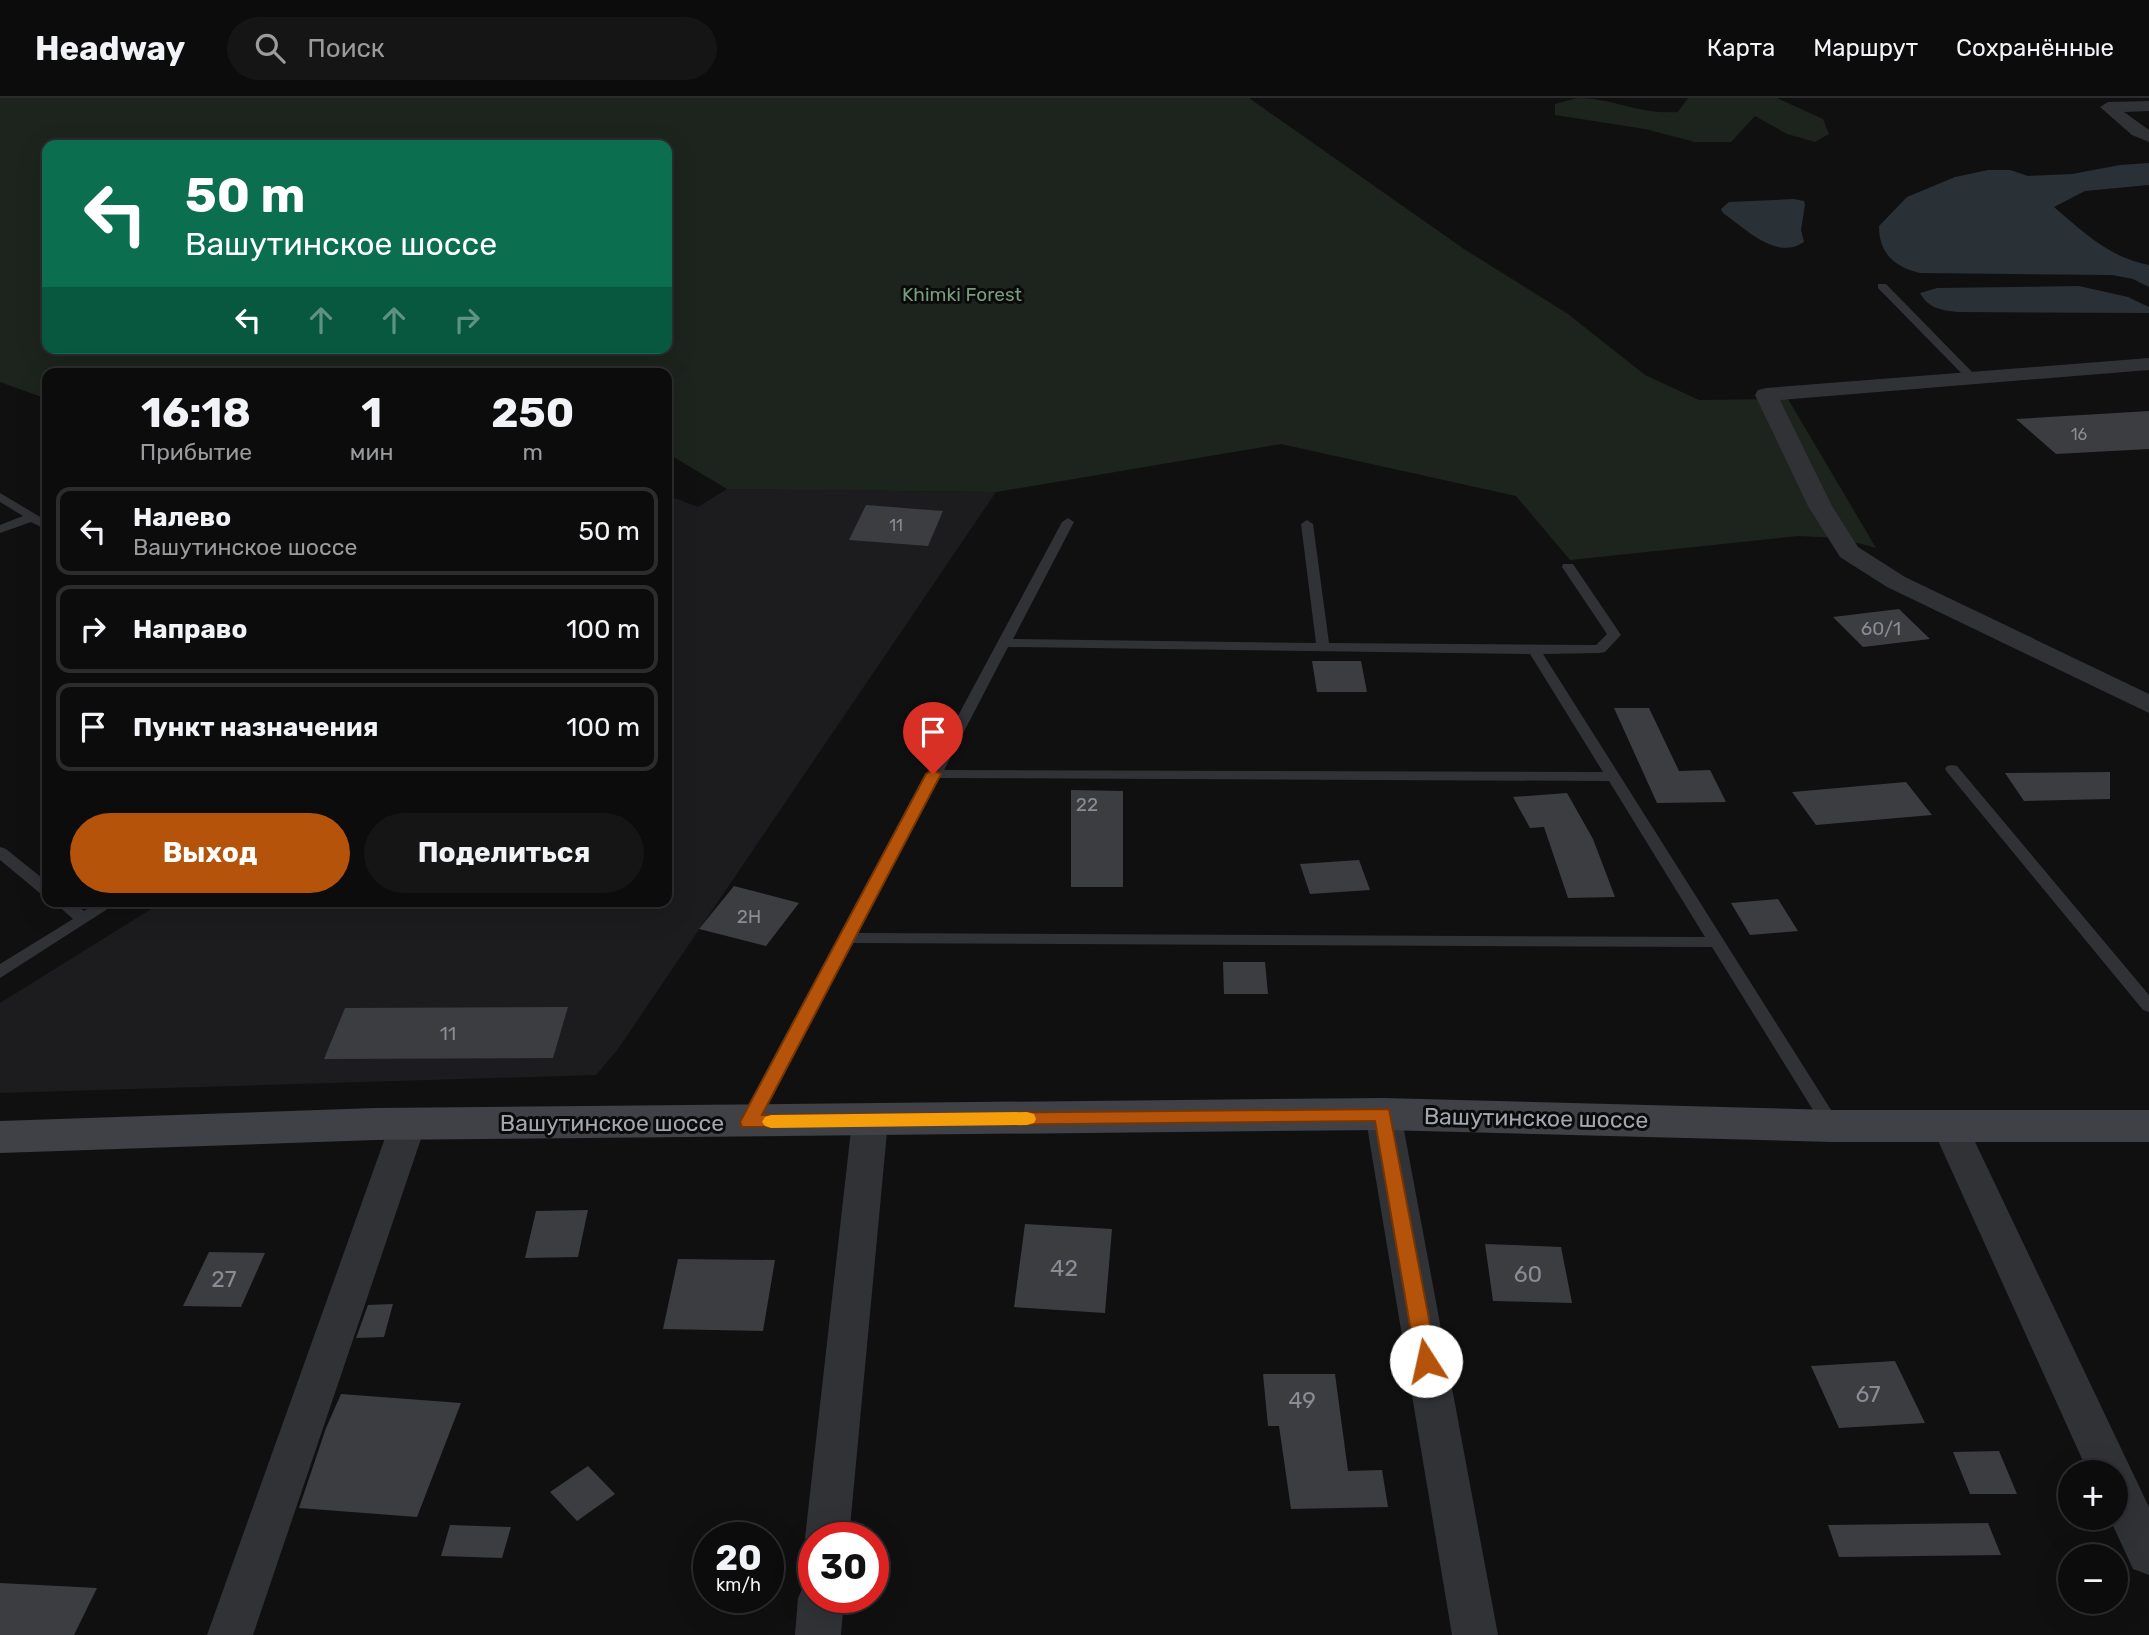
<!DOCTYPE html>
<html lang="ru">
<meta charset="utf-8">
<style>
body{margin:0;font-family:Rubik,sans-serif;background:#151516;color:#f1f3f6;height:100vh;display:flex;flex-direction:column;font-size:26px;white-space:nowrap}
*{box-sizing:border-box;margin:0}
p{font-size:23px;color:#9a9b9d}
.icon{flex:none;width:38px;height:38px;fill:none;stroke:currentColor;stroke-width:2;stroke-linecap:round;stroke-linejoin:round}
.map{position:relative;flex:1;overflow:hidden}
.sheet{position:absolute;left:42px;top:270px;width:630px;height:539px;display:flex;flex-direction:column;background:#0c0c0d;border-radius:14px;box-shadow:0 7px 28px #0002,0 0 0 2px #2c2c2e}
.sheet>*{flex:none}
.top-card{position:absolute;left:42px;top:42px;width:630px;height:214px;border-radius:14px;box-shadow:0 7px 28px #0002,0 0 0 2px #2c2c2e;background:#0b6e4f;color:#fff;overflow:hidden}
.tools{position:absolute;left:2058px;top:1362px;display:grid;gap:14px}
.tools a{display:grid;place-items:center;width:70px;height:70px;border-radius:50%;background:#0c0c0d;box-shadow:0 7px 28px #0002,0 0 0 2px #2c2c2e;font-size:35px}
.speed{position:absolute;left:693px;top:1424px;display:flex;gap:14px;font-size:35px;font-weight:700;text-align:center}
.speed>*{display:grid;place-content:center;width:91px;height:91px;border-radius:50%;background:#0c0c0d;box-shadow:0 7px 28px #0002,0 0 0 2px #2c2c2e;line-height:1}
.speed small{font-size:18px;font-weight:400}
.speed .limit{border:10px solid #d22;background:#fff;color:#111}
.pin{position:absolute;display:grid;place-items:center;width:60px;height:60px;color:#fff;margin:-72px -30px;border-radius:50% 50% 50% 0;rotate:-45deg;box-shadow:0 0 7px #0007}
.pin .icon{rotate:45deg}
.me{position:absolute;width:77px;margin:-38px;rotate:350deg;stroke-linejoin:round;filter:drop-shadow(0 0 5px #0008)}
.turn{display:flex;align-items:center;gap:24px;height:147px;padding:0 28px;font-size:32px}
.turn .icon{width:91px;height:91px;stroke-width:2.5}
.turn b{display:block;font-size:49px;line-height:60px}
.lanes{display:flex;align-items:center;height:66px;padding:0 28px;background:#0003;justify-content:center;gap:35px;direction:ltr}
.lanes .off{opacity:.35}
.eta{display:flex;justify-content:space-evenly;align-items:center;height:119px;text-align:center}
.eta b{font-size:42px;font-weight:700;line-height:49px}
.cta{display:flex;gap:14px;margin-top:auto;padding:14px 28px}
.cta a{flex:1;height:80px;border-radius:42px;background:#b45309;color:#fff;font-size:28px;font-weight:700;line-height:80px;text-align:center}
.cta a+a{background:#151516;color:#f1f3f6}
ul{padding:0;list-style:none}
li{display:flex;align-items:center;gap:21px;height:88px;margin:0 14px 10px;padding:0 14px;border:4px solid #2c2c2e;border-radius:14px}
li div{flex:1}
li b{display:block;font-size:26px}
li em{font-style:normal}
header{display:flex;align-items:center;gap:42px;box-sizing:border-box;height:98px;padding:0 35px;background:#0c0c0d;border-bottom:2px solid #2c2c2e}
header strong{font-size:33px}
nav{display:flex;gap:38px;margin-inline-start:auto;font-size:24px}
.search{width:490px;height:63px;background:#151516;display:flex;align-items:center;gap:18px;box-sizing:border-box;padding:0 24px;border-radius:38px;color:#9a9b9d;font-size:26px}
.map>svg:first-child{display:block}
</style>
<header>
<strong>Headway</strong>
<div class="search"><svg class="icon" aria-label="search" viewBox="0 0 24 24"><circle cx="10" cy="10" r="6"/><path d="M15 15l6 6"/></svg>Поиск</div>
<nav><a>Карта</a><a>Маршрут</a><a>Сохранённые</a></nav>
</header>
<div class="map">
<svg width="2149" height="1537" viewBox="0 0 2149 1537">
<rect width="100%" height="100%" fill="#101011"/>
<path fill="#1c1c1e" d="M727,391l269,3 -378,557 -22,26 -596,18v-90l164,-102h503v-406l31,12z"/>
<path fill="#1d241d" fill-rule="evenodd" d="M0,0h1249l215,151 104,65 77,61 54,25 89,-1 88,149 -36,-10 -42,-2 -228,24 -54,-64 -235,-52 -285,48 -269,-3 -60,-36v-80h-620v26l-47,-17zM47,47h620v203h-620z
M1577,0c36,0 62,17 101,14l10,-14h89l46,21 6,15 -14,8 -28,-8 -32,-18 -24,26h-36l-50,-13 -90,-14v-11z"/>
<path fill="#293036" d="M2149,65v22l-64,6 -31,16c29,25 56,51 95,58v22l-16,-8 -21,-4 -192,-2c-26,-6 -41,-20 -41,-47l28,-29 48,-20 33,-7h22l18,6 44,-2 48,-9z
M1794,101l10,2 1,4 -4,25 3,12c-28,19 -59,-14 -81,-29l-2,-4 8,-7z
M2079,188l49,11 21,10v6l-191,-1c-17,-2 -29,-3 -38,-19l17,-5z"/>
<path fill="#3c3d41" d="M2149,313v38l-93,5 -40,-35z
M866,407l77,6 -15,35 -79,-6z
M1899,511l31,30 -67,8 -30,-30z
M1312,563h49l6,31h-50z
M1614,610h35l30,63 31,-1 16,32 -69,1z
M2110,674v27l-86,2 -19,-28z
M1906,684l26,33 -116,10 -24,-33z
M1071,692l52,1v96h-52z
M1567,695l26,46 22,58 -47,1 -24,-71 -14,1 -17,-31z
M1359,762l11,30 -60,4 -10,-30z
M734,788l65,17 -33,43 -67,-17z
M1778,801l20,32 -48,4 -19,-32z
M1223,864h42l3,32h-44z
M568,909l-15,51 -229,1 21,-51z
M588,1112l-10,47 -53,1 11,-47z
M1025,1126l87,5 -7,84 -91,-6z
M1485,1146l76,3 11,56 -79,-2z
M209,1154l56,1 -24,54 -58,-1z
M678,1161l97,1 -12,71 -100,-2z
M393,1206l-9,33 -28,1 12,-33z
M1895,1263l30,62 -86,5 -28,-62z
M1263,1276h72l13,97 34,-1 6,37 -97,2 -12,-83h-11z
M341,1296l120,9 -44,114 -118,-9 27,-80z
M1999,1353l18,43h-47l-17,-42z
M588,1368l27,28 -38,27 -27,-29z
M1988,1425l13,32 -162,2 -11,-32z
M450,1427l61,2 -9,31 -61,-2z
M0,1485l97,5 -23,47h-74z"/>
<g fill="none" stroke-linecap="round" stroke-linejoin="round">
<path fill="#313236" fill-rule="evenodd" d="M1878,186h8l90,92v4h-8l-90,-92z
M0,395l47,28v9l-16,-8 -31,11v-8l23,-9 -23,-14z
M1068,420l6,4 -61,117 303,4 -15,-119 6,-4 6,4 16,119 267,2 11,-11 -45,-67 1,-3h10l48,71 -16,17 -5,1 -57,1 295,467 3,5 -3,5h-12l-114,-184 -860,-4 -97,184h-12l-3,-5 322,-600zM1008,549l522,7 73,118 -659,-2zM939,680l670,3 96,156 -847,-4z
M1952,667l5,1 192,229v17l-6,-2 -196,-238 -2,-3 2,-3z
M0,749l6,2 41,33v13l-6,-1 -41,-34z
M53,803h18l13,10 16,-10h20l-120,77v-14l73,-45z"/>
<path fill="#313236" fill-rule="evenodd" d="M2149,3v10l-25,1 25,18v12l-17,-7 -32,-28 8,-5z
M2149,260v12l-369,30 52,106 26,41 47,30 244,117v19l-262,-126 -47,-30 -32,-51 -53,-111 3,-5 8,-2z
M1383,1003l13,4 5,9 97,521h-46l-87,-521 5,-9z
M870,1010l13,4 5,9 -39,417h-35v15l-9,-15 47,-417 5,-9z
M408,1013l13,4 5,9 -173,511h-46l183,-511 5,-9z
M1949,1014l13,4 5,9 182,382v68l-16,-6 -24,-52h7v-45h-28l-157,-347 5,-9z
M814,1482v18h30l-3,37h-46l3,-37 7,-15z"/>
<path fill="#3f4146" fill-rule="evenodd" d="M1383,1000l449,12h317v32h-317l-449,-12 -1008,10 -375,13v-32l375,-13z"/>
</g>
<path fill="#b45309" stroke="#753606" stroke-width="2" d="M933,672l8,4 -179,341 627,-6 48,252 -3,6 -8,2 -7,-2 -3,-6 -41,-240 -633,6 -2,-5 186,-348z"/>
<path fill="#f59e0b" d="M1027,1014l7,2 2,5 -2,4 -7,2 -256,3 -6,-2 -3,-4 3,-5 6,-2z"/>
<g text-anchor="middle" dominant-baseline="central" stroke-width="6" stroke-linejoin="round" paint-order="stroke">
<g font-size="16" fill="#888c95">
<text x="2079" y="336">16</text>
<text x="896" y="427">11</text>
</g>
<g font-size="19" fill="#799c7d" stroke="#0b0b0c">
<text x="962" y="196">Khimki Forest</text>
</g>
<g font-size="19" fill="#888c95">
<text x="1881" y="530">60/1</text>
<text x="1087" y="706">22</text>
<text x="749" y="818">2Н</text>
<text x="448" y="935">11</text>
</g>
<g font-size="23" fill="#a2a6b1" stroke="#0b0b0c">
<text transform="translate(1536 1020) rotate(1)">Вашутинское шоссе</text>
<text x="612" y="1025">Вашутинское шоссе</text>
</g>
<g font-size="23" fill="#888c95">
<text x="1064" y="1170">42</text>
<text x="1528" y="1176">60</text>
<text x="224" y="1181">27</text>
<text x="1868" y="1296">67</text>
<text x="1302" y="1302">49</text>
</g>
</g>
</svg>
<div class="tools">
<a>+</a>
<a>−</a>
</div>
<div class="speed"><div>20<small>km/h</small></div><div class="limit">30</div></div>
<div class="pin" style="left:933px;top:676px;background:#d93025"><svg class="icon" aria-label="arrive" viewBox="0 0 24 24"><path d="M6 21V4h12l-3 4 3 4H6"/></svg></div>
<svg class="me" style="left:1426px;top:1263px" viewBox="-20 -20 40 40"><circle r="19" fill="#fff"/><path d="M0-13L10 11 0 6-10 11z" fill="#b45309"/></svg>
<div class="top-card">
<div class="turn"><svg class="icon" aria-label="left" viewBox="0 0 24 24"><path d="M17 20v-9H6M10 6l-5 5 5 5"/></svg><div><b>50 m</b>Вашутинское шоссе</div></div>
<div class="lanes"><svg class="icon" aria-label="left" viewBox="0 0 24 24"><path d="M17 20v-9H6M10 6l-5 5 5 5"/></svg><svg class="icon off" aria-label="ahead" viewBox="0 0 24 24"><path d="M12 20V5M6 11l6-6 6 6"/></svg><svg class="icon off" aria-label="ahead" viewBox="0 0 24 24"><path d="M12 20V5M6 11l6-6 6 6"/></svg><svg class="icon off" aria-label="right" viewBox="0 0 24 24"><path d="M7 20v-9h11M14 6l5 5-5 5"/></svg></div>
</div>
<section class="sheet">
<div class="eta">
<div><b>16:18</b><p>Прибытие</p></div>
<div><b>1</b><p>мин</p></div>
<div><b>250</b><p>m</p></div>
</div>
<ul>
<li><svg class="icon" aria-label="left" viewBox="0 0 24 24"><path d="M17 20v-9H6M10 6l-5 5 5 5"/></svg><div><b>Налево</b><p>Вашутинское шоссе</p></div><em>50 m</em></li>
<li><svg class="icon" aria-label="right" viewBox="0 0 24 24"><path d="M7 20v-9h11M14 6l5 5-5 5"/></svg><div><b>Направо</b></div><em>100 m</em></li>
<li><svg class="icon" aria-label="arrive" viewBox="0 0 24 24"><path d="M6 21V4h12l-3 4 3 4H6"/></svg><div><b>Пункт назначения</b></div><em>100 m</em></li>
</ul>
<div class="cta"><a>Выход</a><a>Поделиться</a></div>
</section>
</div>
